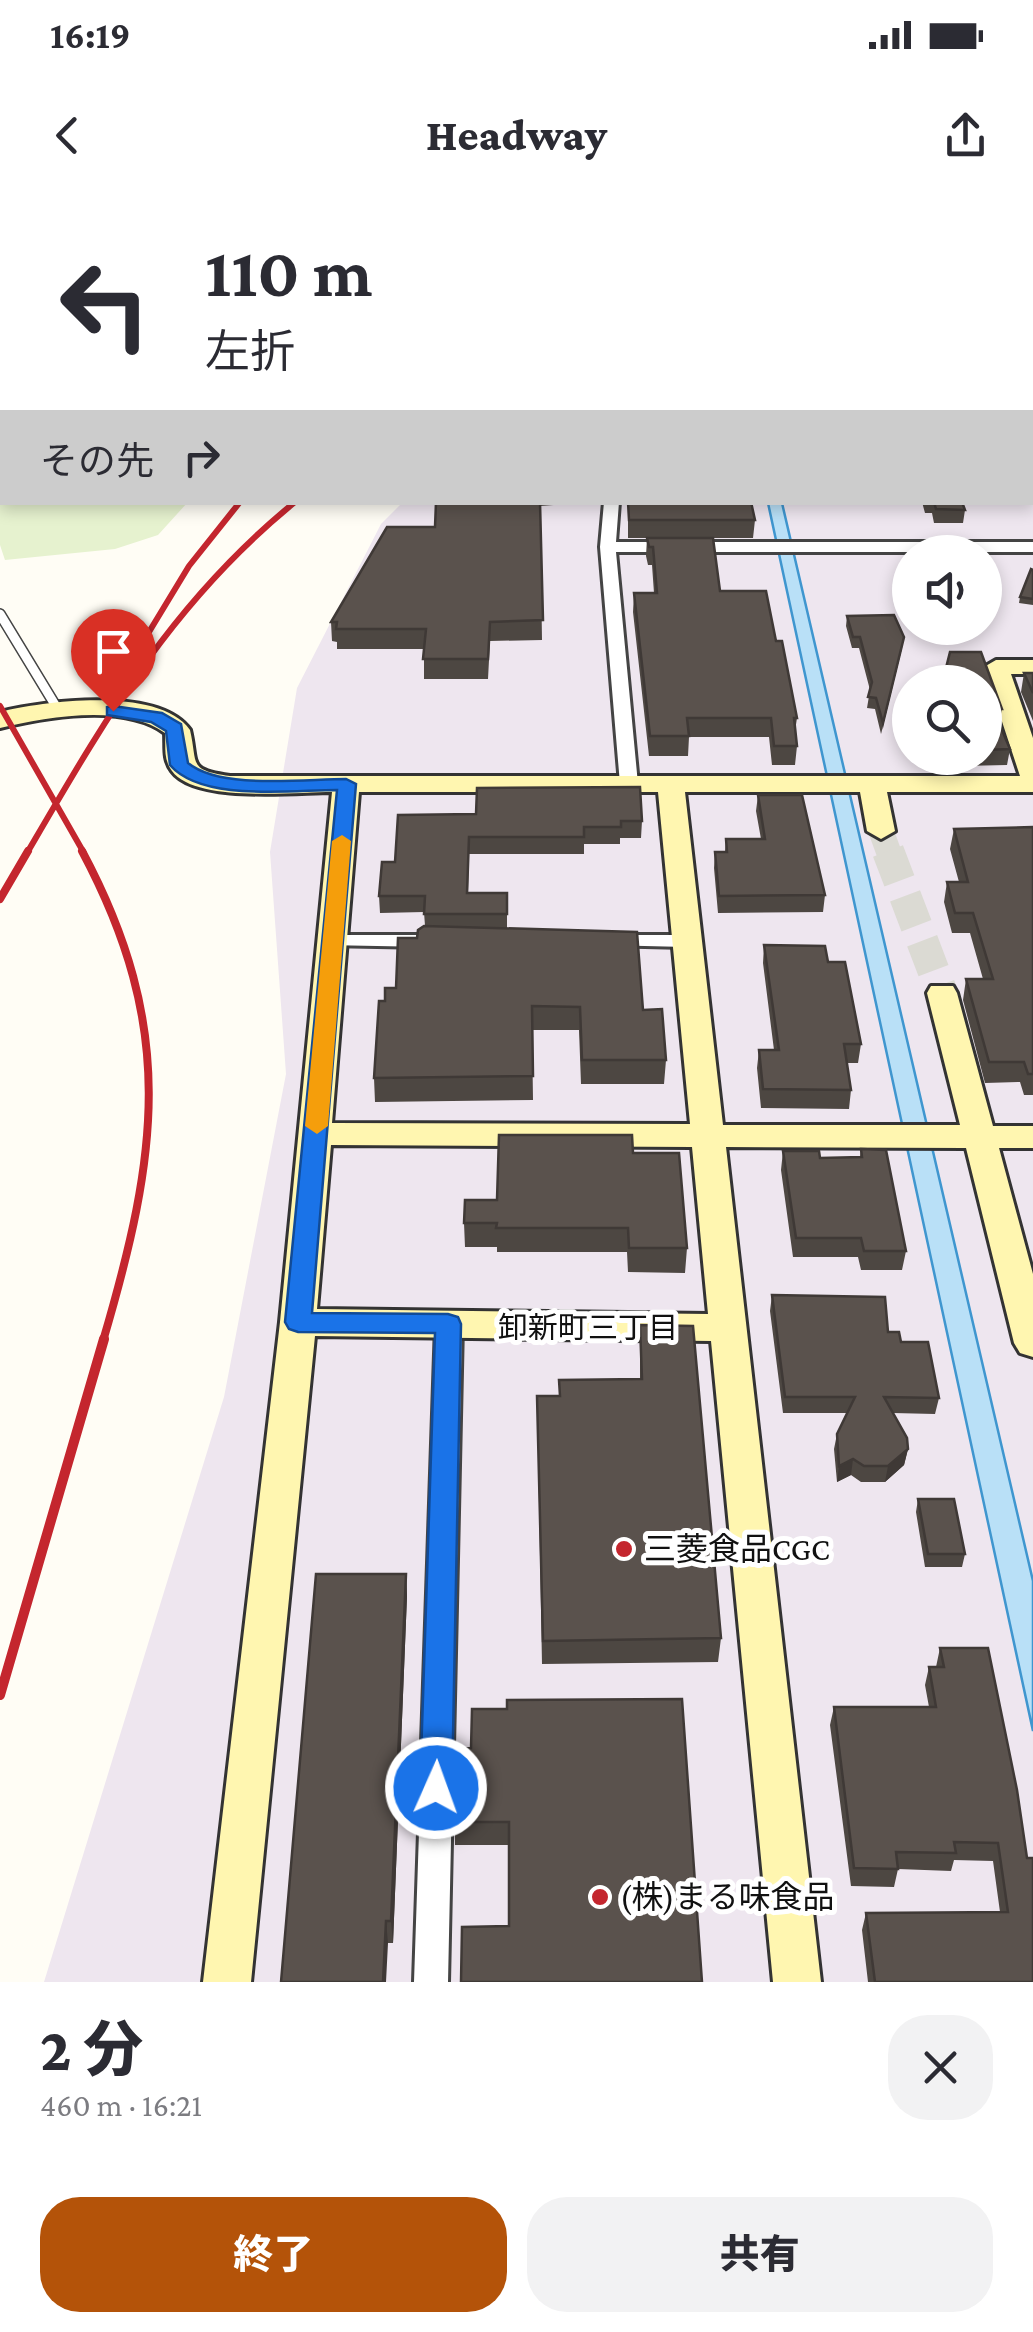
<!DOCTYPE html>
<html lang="ja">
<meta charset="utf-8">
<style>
body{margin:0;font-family:"Crimson Pro","Noto Sans JP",serif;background:#f2f2f3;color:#2b2b33;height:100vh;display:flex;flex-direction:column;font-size:38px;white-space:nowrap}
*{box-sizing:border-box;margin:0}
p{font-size:32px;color:#7c7c81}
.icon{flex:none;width:55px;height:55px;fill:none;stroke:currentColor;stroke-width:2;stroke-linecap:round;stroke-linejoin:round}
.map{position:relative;height:1782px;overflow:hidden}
.details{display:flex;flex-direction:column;background:#fff;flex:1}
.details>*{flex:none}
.hud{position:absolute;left:0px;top:0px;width:1035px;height:305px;box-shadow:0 5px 15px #0003;background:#fff;color:#2b2b33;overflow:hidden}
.tools{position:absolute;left:892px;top:335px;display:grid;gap:20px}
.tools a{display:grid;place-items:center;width:110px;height:110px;border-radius:50%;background:#fff;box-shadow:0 5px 15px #0003;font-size:50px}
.pin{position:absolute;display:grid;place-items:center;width:85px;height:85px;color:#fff;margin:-102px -42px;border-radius:50% 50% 50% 0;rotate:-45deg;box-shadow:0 0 10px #0007}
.pin .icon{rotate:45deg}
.me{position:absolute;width:110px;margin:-55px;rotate:2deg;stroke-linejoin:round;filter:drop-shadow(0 0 8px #0008)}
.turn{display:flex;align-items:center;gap:35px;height:210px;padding:0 40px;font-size:45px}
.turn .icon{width:130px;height:130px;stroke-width:2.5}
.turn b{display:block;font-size:70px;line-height:85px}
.then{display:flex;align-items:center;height:95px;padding:0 40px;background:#0003;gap:20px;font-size:38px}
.round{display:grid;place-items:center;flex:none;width:105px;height:105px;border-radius:40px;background:#f2f2f3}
.summary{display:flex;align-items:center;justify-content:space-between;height:170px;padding:0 40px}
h1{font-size:60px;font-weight:800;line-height:75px}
.primary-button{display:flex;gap:20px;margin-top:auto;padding:20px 40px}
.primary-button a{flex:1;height:115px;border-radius:40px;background:#b45309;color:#fff;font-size:40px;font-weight:800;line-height:115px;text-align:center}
.primary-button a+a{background:#f2f2f3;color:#2b2b33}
.status{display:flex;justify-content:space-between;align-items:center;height:70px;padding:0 50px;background:#fff;direction:ltr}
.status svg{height:28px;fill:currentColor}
header{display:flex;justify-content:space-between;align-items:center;height:130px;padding:0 40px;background:#fff;font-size:45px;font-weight:800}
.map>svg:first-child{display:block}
</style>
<div class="status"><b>16:19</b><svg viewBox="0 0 49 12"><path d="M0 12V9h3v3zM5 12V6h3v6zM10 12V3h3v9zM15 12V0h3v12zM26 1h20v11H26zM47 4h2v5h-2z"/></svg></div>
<header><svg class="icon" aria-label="back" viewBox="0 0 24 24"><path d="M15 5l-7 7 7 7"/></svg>Headway<svg class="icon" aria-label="share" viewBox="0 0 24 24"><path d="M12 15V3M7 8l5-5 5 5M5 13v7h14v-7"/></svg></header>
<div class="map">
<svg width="1033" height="1782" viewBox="0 0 1033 1782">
<rect width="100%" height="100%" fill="#fffdf5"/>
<path fill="#eee6ef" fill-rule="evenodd" d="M1033,0v1782h-989l180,-585 62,-323 -16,-222 27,-164 84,-164 22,-22h629zM910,352h75v76h-75zM910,482h75v76h-75z"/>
<path fill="#e6f2cf" d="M0,216l2,86 185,1 -29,32 -43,14 -110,11 -5,-15z"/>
<path fill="#b9e0f7" stroke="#3f96cf" stroke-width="2.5" d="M768,303h14l251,1078v150z"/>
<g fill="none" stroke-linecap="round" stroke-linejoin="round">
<path stroke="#dbdad3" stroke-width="25" stroke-dasharray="25 12" stroke-linecap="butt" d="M881,631l8,22"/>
<path stroke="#dbdad3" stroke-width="32" stroke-dasharray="32 16" stroke-linecap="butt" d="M888,651l54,142"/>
<defs>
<path id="lane" d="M0,414l57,94"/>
<path id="street" d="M153,0h12l1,2h-11z
M264,0h12l1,2h-11z
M371,0h12l2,2h-12z
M604,302h15l-3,40h417v10h-417l22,232 -9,6 -9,-6 -20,-237z
M333,735h95l10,6 -10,6 -102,-2 -3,-4 3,-4z
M610,735h76l10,6 -10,6 -83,-2 -3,-4 3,-4z
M449,1115l9,2 4,7 -14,658h-34l22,-658 4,-7z"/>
<path id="secondary" d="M0,37h2v10h-2z
M1033,83v11h-1v-11z
M1032,191h1v12h-1z
M996,460h37v14h-22l22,64v54h-146l8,39 -14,8 -14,-8 -7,-39h-175l38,333h237l-33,-132 4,-7h22l4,7 36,133h40v22h-34l34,126v83l-13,-4 -6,-10 -48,-195 -240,-1 95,835h-48l-62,-641 -396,-5 -64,646h-48l77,-660 52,-530c-37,0 -137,11 -160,-21 -9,-12 -6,-24 -7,-38 -41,-30 -119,-16 -165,-5v-16c45,-11 159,-26 190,18 8,34 -3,40 40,46h790l-36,-109zM359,592h299l32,332 -358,-1zM331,945l361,2 16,167 -391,-5z"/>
</defs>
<use href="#lane" stroke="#444" stroke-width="12"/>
<use href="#street" stroke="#444" stroke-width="6"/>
<use href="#secondary" stroke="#333" stroke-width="6"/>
<use href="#lane" stroke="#fff" stroke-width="9"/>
<use href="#street" fill="#fff" fill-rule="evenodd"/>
<use href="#secondary" fill="#fff6b0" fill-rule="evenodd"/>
<path stroke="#c4262e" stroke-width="4" d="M521,2l27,-2
M553,2l27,-2
M818,2l10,-2
M949,2l11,-2"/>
<path stroke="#c4262e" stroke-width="6" d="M132,460l57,-94 51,-64
M0,506l84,147
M27,653c79,-135 144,-250 268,-351"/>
<path stroke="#c4262e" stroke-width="8" d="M82,651c95,178 76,303 21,490
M0,699l28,-48"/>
<path stroke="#c4262e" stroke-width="10" d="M0,1495l104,-356"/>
</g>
<path fill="#4d4742" d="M436,302h158l-54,4 2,134 -52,1 -2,38h-64v-30h-87v-7l-5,-1 -1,-19 104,-95z
M628,302l127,18 -2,18h-40l7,53 56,50 21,77 -2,13 2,15 -2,19h-23l-3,-28h-80l-1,19h-39l-16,-144 1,-19h20l-2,-28h-4l-2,-9 1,-18h-19z
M922,302h40l3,8 -2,13h-29l-2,-10h-7z
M1033,370v35l-14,-2 1,-6z
M847,416l55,32 -21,86 -6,-25 -8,-1 3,-18 -11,-42h-7l-6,-22z
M950,452h31l21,57 -3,14 11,26 -3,16 -46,1 -3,-8h27v-76h-43z
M1024,473h9v48l-12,-29z
M758,595l67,100 -2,17 -105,1 -4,-45 1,-16h10l1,-13h35l-5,-28z
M476,614l166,7 -1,17h-21v6h-36v10h-115l-1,39h39v36l136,81 23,50 -2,24h-83l-2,-54h-47l1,70 -158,2 -1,-24 11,-77 11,-13 21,-50 8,-12 -1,-14 -44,1 -1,-17 16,-34z
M1033,627v268h-9l-4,-13 -35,1 -22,-83 3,-21h17l-13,-46h-18l-8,-31 3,-20h12l-9,-33 4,-20z
M764,745l64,17 33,82 -3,19h-11l4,27 -2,19 -88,-1 -4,-40 2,-18h15l-11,-87z
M861,949l45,102 -4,19h-41l-3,-13h-65l-12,-87 2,-19 37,7 40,-1z
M633,953l54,95 -2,25 -57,-1 -1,-20h-130v-5h-32l-1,-24 33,-23z
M772,1095l116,37 13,10 38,56 -4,16 -42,-1 15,36 -4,16 -19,17h-24l-10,-7 -14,7 -3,-33 3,-15 10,-21h-64l-13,-102z
M640,1125l81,313 -3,24 -176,2 -5,-268h22l81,-17z
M918,1299l47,55 -3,13h-37l-9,-55z
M406,1374l1,22 -14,347h-5l-107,39z
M940,1448h48l45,334h-165l-6,-52 4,-17 134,-1 -7,-51 -39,-1 -3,11 -53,-2 -4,18 -43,-1 -21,-161 4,-18h95l-4,-22 4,-18h7z
M455,1549l247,233 -193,-56v-81h-54z"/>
<path fill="#3f3936" d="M200,0h29l-23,2h-6z
M316,0h12v2h-38z
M904,437l-2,11 -21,86 2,-11z
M908,1249l-4,16 -19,17 3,-16z
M853,1259l-2,16 -14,7 2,-16z
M406,1374l1,22 -14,347 -2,-22z
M386,1721l2,22 -2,39h-3z"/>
<path fill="#5a524d" stroke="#3f3936" stroke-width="2.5" d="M0,0h107v2h-105v27l-2,-1z
M170,0h31l1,2h-30z
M280,0h36l-26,2z
M970,0h63v30l-1,-28h-70z
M0,127h2v89h-2z
M436,302h104l3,118 -53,2 -2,37h-65l3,-30h-90l1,-7h-6l56,-95h48z
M628,302h123l4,18h-126z
M934,302h28l3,8 -29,-1z
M647,338h66l7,53h46l10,50h6l15,77h-3l3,28h-23l-3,-28h-84l2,18h-39l-16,-143h23l-4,-46h-4z
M1031,369l2,1v29l-13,-2z
M894,415l10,22 -21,86 -7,-25 -8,-1 4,-15 -12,-45h-7l-6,-21z
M950,452h31l21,57h-9l17,40 -25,1v-68h-42v-2z
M1024,473h9v20z
M640,587l2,34h-21v6h-37v10h-115l-2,56h40v21h-83l1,-18h-46l3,-34h13l3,-47 78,-1 1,-26z
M758,595h44l23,100 -106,1 -4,-44h12l-1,-13h39z
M1033,627v247h-5l-4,-12h-35l-23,-83h27l-20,-66h-18l-8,-31h21l-14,-53z
M424,726l213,6 6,78 19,-1 4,51h-84l-2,-53 -48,-1 1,70 -159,2 5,-77h6v-13h11l2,-50h19l1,-8z
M764,745l61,1 3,16h17l16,82h-17l7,46 -88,-1 -4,-39h20z
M499,935h133l1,18h46l8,95h-58l-1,-20h-132l1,-5h-33l1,-23h32z
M861,949l25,1 20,101h-42l-3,-13h-65l-13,-87h36l1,7 42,-1z
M772,1095l113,2 3,35h11l2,10h27l11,56 -55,-1 23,41 1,11 -20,17h-24l-11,-7 -14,7 -2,-32 18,-37h-70z
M640,1125l53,1 28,312 -178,3 -6,-245h23l-1,-16 83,-1z
M918,1299h36l11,55h-37z
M316,1374h90l-15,347h-5l-3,61h-102z
M940,1448h48l29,142 10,68h6v124h-158l-9,-69 142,-1 -10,-69 -44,-1 2,11 -60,-1 2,17 -44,-1 -20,-161h102l-7,-40h15z
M682,1499l20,283h-241l1,-55 47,-1v-104h-55l1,-73 16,-1 1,-39h35v-9z"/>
<path fill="#1a73e8" stroke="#114b97" stroke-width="2.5" d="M113,506l49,7 19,11 7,39c33,27 116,16 158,16l10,5 -44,529 136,1 10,3 3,7 -9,464 -5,11 -11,4 -11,-4 -5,-11 15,-455 -137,-1 -9,-3 -4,-7 52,-532c-47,0 -135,12 -167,-25l-4,-34 -15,-9 -44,-7v-8z"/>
<path fill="#f59e0b" d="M342,635l9,6 -23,285 -11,8 -12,-8 27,-285z"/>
<g fill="#c4262e" stroke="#fff" stroke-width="4">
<circle cx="624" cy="1349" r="10"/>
<circle cx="600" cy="1697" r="10"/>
</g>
<g text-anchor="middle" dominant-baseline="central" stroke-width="10" stroke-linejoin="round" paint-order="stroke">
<g font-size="30" fill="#111" stroke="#fff">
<text x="588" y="1127">卸新町三丁目</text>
</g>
<g font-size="32" fill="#111" stroke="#fff" text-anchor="start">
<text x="644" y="1349">三菱食品CGC</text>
<text x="620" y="1697">(株)まる味食品</text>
</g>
</g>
</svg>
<div class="tools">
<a><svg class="icon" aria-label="sound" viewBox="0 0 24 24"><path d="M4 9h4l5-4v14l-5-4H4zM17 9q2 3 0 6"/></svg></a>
<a><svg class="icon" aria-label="search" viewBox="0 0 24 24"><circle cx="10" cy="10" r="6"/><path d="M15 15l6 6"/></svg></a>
</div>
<div class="pin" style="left:113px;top:511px;background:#d93025"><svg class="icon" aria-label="arrive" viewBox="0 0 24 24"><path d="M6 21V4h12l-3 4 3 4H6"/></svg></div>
<svg class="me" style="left:436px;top:1588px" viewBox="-20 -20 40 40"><circle r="17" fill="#1a73e8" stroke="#fff" stroke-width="3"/><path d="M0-11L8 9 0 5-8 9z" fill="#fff"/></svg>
<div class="hud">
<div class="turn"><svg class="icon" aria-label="left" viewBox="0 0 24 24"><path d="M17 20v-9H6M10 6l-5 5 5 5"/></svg><div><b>110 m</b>左折</div></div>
<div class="then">その先<svg class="icon" aria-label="right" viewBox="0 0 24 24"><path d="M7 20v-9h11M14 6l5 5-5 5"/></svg></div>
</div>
</div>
<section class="details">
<div class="summary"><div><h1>2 分</h1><p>460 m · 16:21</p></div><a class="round"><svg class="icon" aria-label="close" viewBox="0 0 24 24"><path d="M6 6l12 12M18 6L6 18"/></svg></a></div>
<div class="primary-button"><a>終了</a><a>共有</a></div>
</section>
